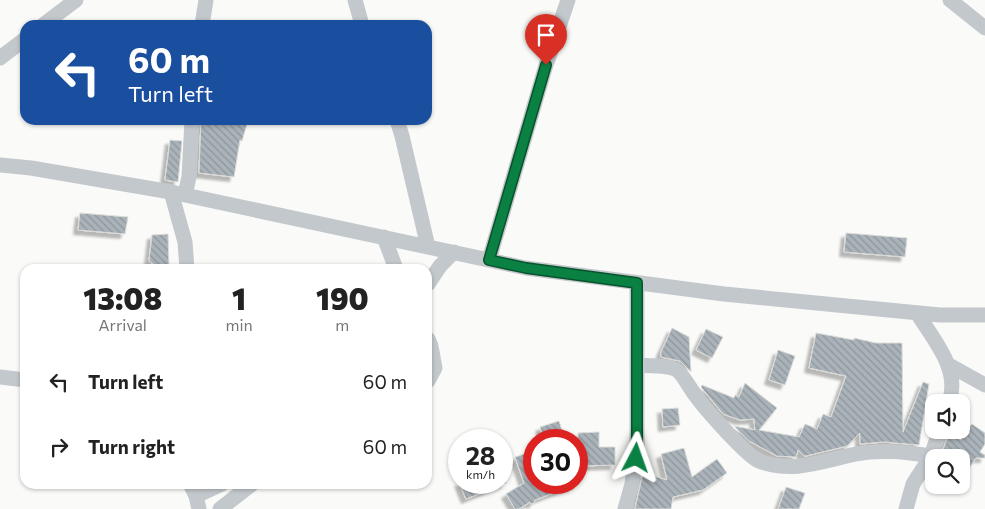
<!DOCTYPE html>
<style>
body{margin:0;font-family:Commissioner,sans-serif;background:#f2f2f2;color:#222;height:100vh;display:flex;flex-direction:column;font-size:19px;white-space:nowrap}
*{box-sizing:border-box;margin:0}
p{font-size:16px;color:#767676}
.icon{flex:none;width:28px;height:28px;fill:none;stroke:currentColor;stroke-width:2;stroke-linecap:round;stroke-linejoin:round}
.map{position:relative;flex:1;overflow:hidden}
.sheet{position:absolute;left:20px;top:264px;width:412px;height:225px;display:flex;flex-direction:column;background:#fff;border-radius:15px;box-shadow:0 1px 4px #0004}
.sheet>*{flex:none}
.hud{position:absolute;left:20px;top:20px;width:412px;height:105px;border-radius:15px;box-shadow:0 1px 4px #0004;background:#1a4fa0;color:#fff;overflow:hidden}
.buttons{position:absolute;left:925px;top:394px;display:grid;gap:10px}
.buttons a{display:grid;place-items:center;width:45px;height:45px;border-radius:10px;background:#fff;box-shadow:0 1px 4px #0004;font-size:25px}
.speed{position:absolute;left:448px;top:429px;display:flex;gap:10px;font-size:25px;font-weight:700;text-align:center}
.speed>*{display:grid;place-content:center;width:65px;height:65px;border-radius:50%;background:#fff;box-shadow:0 1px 4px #0004;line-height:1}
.speed small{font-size:12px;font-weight:400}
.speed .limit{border:8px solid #d22;background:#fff;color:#111}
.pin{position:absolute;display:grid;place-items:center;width:42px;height:42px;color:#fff;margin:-51px -21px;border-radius:50% 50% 50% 0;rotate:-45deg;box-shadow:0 0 5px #0007}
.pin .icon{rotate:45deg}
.me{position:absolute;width:55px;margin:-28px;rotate:4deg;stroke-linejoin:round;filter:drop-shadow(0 0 4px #0008)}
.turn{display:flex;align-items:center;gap:18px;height:105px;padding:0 25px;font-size:22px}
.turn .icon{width:65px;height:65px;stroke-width:2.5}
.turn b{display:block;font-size:35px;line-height:42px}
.eta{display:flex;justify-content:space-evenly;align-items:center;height:85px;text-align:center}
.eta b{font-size:30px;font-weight:800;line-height:35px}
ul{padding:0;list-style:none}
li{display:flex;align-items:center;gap:15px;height:65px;padding:0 25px}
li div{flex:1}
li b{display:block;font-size:19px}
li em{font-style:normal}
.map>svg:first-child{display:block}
</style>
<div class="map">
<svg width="985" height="509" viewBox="0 0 985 509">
<defs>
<pattern id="building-back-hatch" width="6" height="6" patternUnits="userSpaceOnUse" patternTransform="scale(1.25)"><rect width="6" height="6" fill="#aab3b9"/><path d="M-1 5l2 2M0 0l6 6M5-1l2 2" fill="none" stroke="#8e969c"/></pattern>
<filter id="shadow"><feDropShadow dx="-4.5" dy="4.5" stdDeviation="1" flood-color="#0004"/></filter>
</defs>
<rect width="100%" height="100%" fill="#fafaf8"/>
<path fill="url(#building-back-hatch)" stroke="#dcdcda" filter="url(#shadow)" d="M201,120l46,4 -5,17 -2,-1 -6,37 -35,-4z
M170,140l12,1 -4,41 -13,-2z
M80,213l48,4 -3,17 -47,-4z
M846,233l61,5 -2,19 -61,-5z
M168,234l1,31 -10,3 -10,-7 3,-26z
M672,328l17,9 2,35 -11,-11 -19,-4v-5z
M706,329l17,8 -11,21 -16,-8z
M816,333l38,7v-2l22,5h26l1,89 20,-50 6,2 -10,61 -35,-3 -24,2v-11l-13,13 -41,10h-2l-6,-6 -2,7 -19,-1 -28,-15 -15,-15 21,4 -1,-11 -14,1 -17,-6 -22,-27 1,-2 32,13 1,-3 4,2 6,-14 32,25 -18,22 40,7 6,-13 12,5 6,-15 8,3 15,-41 -37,-8z
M778,350l17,6 -10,29 -16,-5z
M678,408l2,17 -17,2 -1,-18z
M559,421l6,19h-21l-4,-13z
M961,423l9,3 2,-2 13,9v11l-5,8 5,3v3h-9l-15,22v-22h-21l9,-25 12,7z
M599,432v15h16v18l-37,1v-33z
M684,448l8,29 25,-18 10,14 -24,17 -30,7 -2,12h-36l8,-36 24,7 -6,-26z
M534,451v31h43v2l-42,16 -1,3 -3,1 -1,-2 -11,7h-4l-9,-15 18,-11 -9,-26z
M459,482h47v1l-40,16z
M786,487l19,6 -6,16h-21z"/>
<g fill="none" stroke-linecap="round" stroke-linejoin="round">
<path stroke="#c3c8cc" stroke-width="15" d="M355,0l7,25
M950,0l35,28
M43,25l33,-25
M202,25l4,-25
M0,58l25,-19
M397,120l5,16 26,111
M0,165l31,3 140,24 355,76 198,26 216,21h45
M171,192l14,50 2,27
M185,195l4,-18 3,-57
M384,237l12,32
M489,260l57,-195 22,-65
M428,284l12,-18 14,-14
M917,313c16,26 44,57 32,89
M428,339l3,7 4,22 -7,13
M637,365c10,1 35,0 41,6 5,4 13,19 18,25 9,13 51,60 63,65 33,13 64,0 97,-7 25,-5 50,-2 75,2
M949,365l36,20
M0,377l25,3
M190,484l6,12 3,13
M196,496l26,-12
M220,509l32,-25
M625,509l7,-25 5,-39v-162
M906,509l7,-25 18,-28 9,-26"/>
</g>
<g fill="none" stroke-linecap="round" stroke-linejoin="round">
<defs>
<path id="route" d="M546,65l-57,195 37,8 111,15v162l-1,13"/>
</defs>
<use href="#route" stroke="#07532c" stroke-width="12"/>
<use href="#route" stroke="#0b8043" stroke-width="9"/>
</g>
</svg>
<div class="buttons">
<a><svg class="icon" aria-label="sound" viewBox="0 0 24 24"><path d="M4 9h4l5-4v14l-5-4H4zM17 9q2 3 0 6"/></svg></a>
<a><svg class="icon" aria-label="search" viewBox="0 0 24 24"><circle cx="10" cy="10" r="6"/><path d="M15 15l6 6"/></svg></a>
</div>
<div class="speed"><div>28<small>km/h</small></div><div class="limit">30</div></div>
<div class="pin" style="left:546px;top:65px;background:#d93025"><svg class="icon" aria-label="arrive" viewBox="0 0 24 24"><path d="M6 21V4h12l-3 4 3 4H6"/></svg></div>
<svg class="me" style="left:636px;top:458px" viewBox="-20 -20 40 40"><path d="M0-17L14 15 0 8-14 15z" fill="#0b8043" stroke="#fff" stroke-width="4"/></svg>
<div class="hud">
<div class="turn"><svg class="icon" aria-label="left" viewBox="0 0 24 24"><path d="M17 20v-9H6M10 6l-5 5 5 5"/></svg><div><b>60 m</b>Turn left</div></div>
</div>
<section class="sheet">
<div class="eta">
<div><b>13:08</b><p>Arrival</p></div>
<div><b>1</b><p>min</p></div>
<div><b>190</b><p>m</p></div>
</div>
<ul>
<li><svg class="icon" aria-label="left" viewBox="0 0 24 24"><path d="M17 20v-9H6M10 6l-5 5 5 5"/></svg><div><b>Turn left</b></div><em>60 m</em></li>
<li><svg class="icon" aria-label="right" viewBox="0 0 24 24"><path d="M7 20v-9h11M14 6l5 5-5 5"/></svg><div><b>Turn right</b></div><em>60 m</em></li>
</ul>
</section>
</div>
